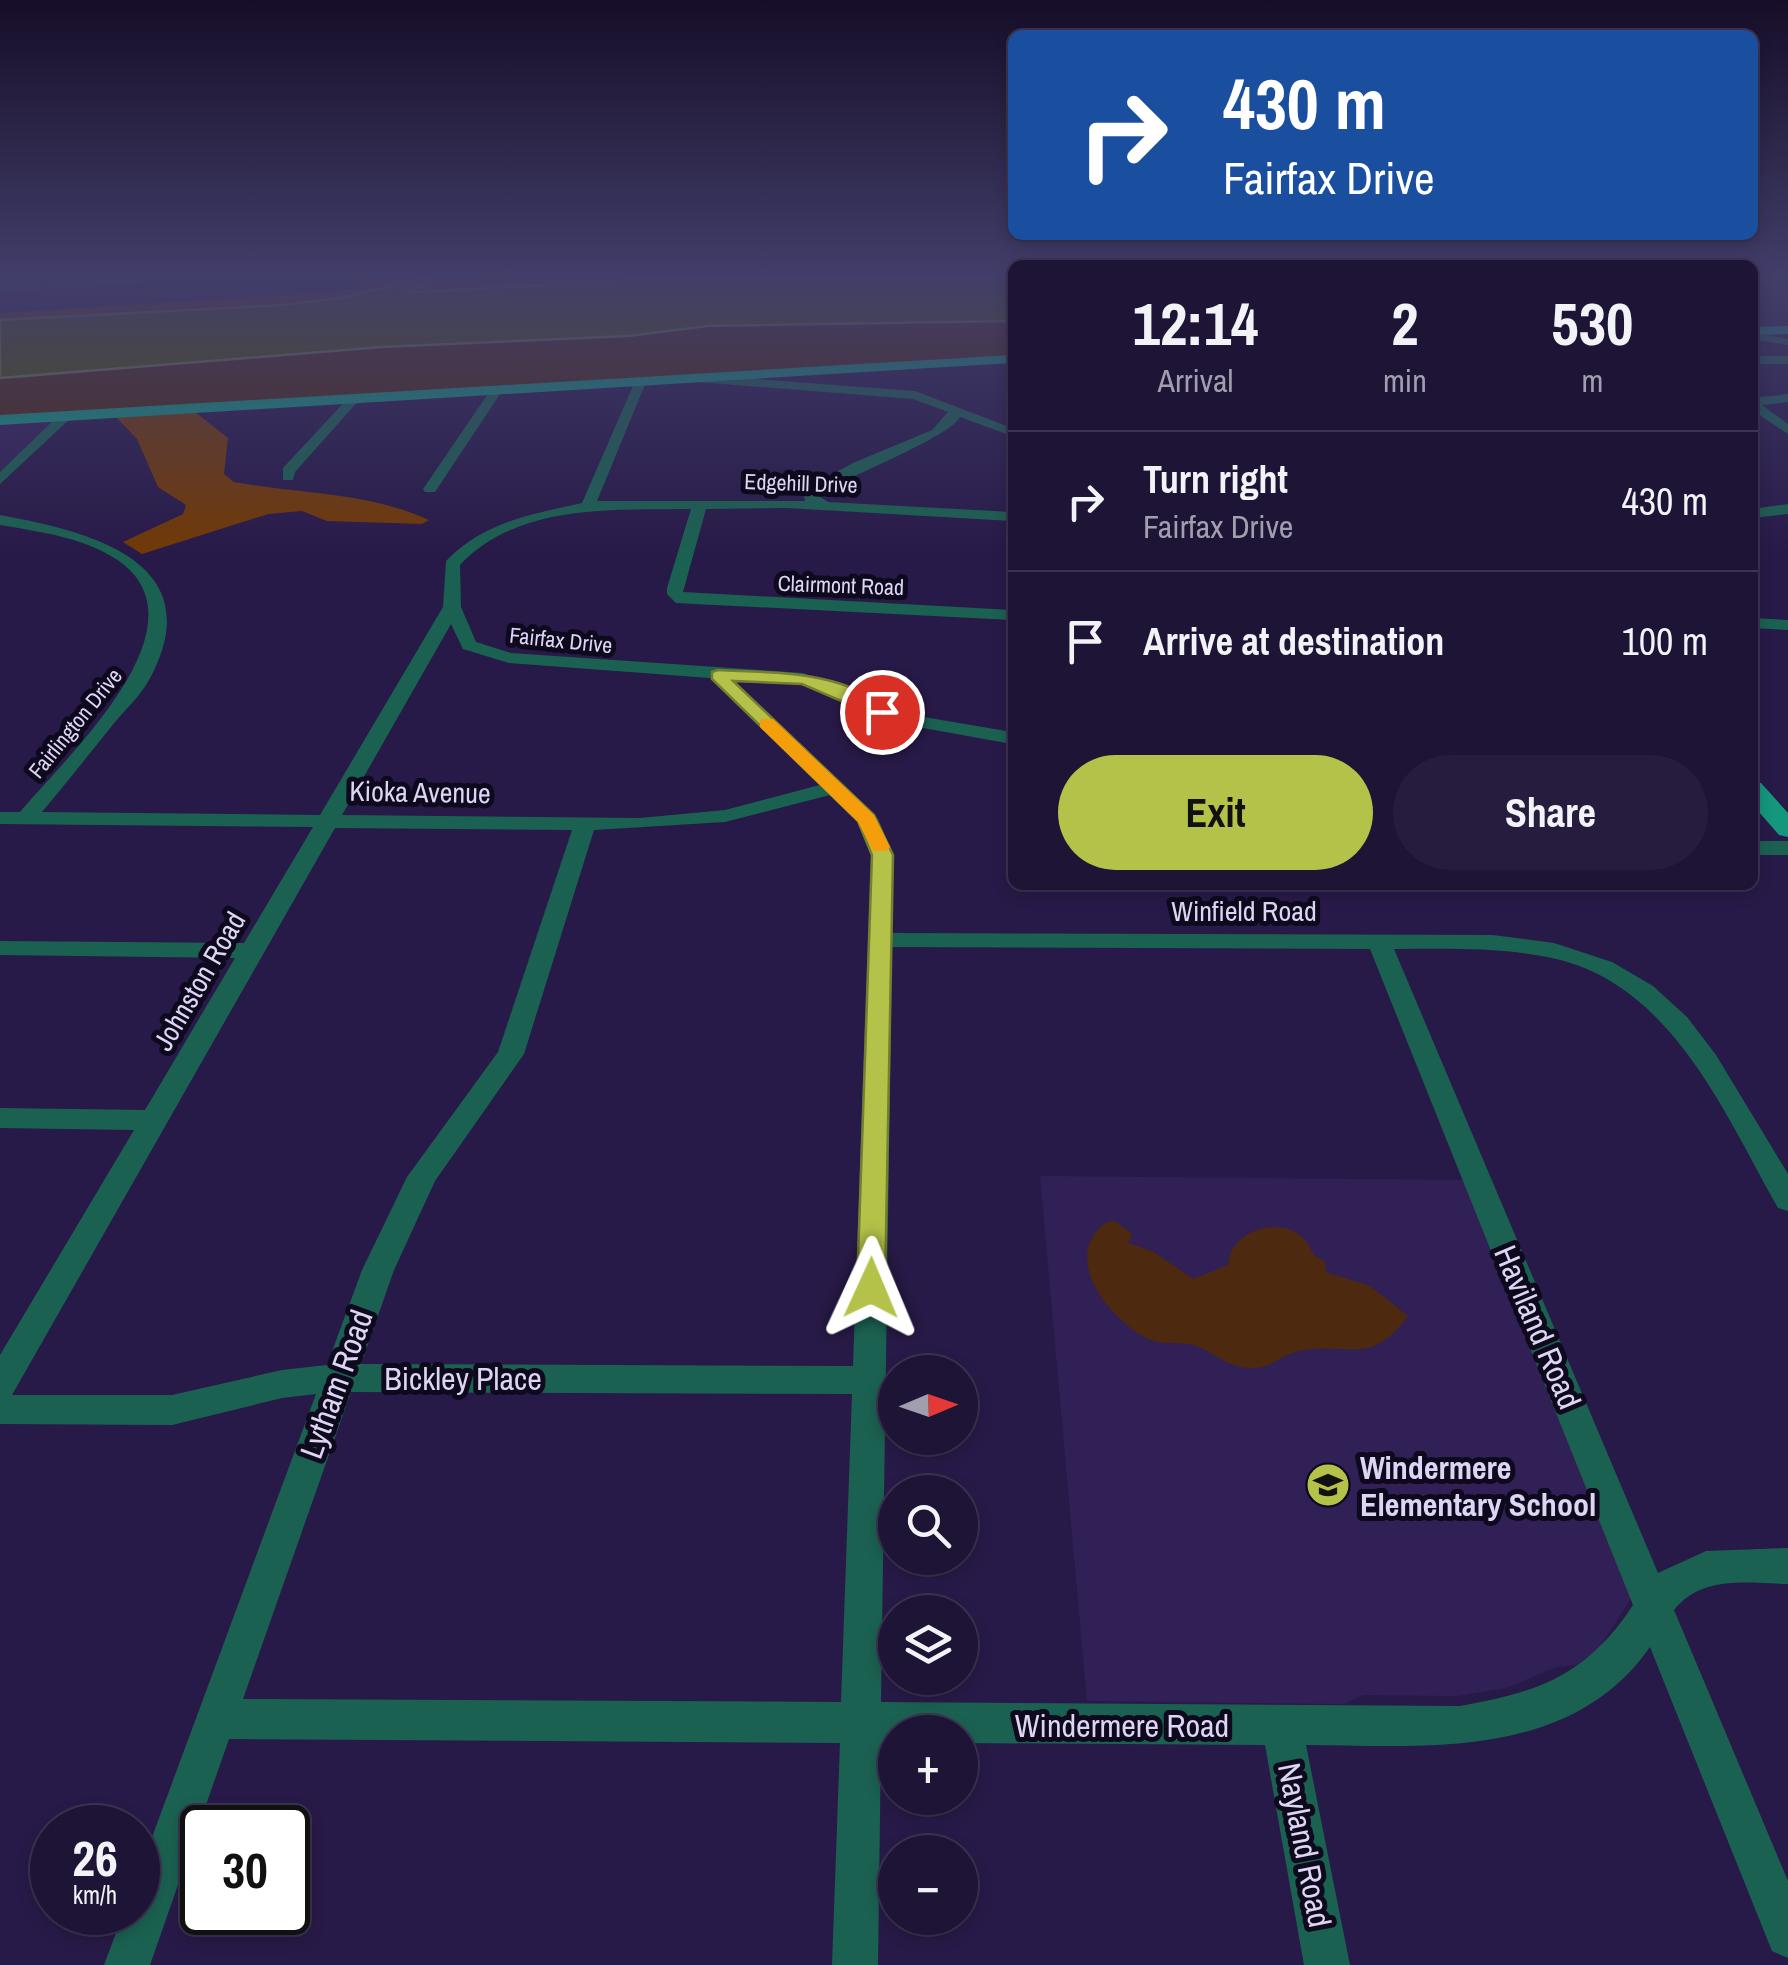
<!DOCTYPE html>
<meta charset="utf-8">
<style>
body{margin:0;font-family:"Archivo Narrow",sans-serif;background:#261d3e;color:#f1f3f6;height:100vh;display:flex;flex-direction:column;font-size:38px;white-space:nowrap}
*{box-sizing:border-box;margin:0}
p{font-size:32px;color:#a19ead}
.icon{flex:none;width:55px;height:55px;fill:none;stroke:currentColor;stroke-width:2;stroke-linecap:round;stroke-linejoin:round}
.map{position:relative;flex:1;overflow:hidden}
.drawer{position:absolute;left:1008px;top:260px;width:750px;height:630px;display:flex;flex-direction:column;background:#1e1436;border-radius:15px;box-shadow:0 5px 15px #0003,0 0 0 2px #3c3351}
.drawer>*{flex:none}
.guide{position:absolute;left:1008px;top:30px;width:750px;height:210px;border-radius:15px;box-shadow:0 5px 15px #0003,0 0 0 2px #3c3351;background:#1a4fa0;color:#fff;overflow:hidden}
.needle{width:65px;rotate:88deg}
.tools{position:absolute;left:878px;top:1355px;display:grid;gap:20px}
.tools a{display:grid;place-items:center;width:100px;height:100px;border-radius:50%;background:#1e1436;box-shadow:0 5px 15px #0003,0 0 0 2px #3c3351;font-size:50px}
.speed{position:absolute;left:30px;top:1805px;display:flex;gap:20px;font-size:50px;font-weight:700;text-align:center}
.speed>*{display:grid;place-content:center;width:130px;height:130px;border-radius:50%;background:#1e1436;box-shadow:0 5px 15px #0003,0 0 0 2px #3c3351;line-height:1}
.speed small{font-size:25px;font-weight:400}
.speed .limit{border:5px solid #111;border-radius:15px;background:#fff;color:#111}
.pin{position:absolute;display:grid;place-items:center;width:85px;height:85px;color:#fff;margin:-42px;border:5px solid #fff;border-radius:50%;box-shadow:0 2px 10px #0007}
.me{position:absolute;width:110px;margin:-55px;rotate:1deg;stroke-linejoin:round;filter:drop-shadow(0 0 8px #0008)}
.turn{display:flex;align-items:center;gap:35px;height:210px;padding:0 50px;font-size:45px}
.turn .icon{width:130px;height:130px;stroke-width:2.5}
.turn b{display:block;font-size:70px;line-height:85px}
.eta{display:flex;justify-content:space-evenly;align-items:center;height:170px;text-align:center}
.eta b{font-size:60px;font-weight:700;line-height:70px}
.action{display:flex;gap:20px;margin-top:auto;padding:20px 50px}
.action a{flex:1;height:115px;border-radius:60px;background:#b5c249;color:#111;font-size:40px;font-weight:700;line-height:115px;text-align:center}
.action a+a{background:#261d3e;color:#f1f3f6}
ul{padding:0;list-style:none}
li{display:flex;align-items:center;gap:30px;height:140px;padding:0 50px;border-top:2px solid #3c3351}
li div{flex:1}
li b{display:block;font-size:38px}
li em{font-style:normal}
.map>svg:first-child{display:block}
</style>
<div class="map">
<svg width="1788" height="1965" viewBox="0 0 1788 1965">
<rect width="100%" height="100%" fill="#281a48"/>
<path fill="#312055" d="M63,419l-63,61v-57z
M1040,1176l428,4 165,415 -38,60 -16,10 -23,2 -50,21 -49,8 -94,-1 -19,9 -257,-3z"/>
<path fill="#4c290f" d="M1012,321v38l-1012,58v-39c337,-25 674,-58 1012,-57z
M1115,1221l17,13 -4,9 26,9 39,27 35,-14c2,-34 51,-51 76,-26 9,10 6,17 21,22l1,11 44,14 38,30c-39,52 -57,25 -108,35 -17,2 -26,17 -49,17 -24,0 -35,-15 -55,-22 -18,-6 -34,1 -52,-9 -32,-18 -76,-69 -48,-105 6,-8 9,-10 19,-11z"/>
<path fill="#713906" d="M383,279h35l-76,19 -60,7 -282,15v-7l338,-22z
M437,279h176l5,2 -216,12z
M195,412l33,26 -4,36 10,8c66,12 134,10 195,38l-7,4 -95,-3 -25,-10 -34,3 -126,40 -19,-12 60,-28 3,-9 -28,-18 -21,-48 -22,-23z"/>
<path fill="#4f5500" stroke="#797c49" stroke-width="2.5" d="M418,279h19l-31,14 231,-14h375v42l-304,5 -80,10 -246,11 -382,31v-58l282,-15 60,-7z"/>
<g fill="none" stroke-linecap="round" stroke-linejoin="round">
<path fill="#1b6151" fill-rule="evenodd" d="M113,279h55l-118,10 -5,-3z
M43,285l-4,5 -39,2v-6z
M1752,332l36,7v6l-36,-6z
M1752,356h36v8h-36z
M703,375l212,16 97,37v8l-52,-19c-9,19 -117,63 -144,77l12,8 184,10v9l-225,-13 -81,1 -23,83 329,18v10l-336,-17 -9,-9v-6l24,-79c-77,1 -173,-6 -231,56l1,42 15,35 35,11 292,20 109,42 100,17v12l-111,-20 -101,-40 -68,-4 146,139 15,36 -1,78 601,2 61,8 58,19 41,24 34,31 29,38 72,119v37l-10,-3c-55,-97 -108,-228 -231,-251 -50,-10 -102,-8 -153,-8l264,624 48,-22 82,-3v36c-41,-1 -86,-9 -114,26l114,271v77l-16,-7 -122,-304c-79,113 -222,99 -344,98l44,220h-46l-39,-220 -305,-2v-11h-65v11h-14l-3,222h-46l8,-222 -611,-4 -79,226h-46l20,-53h14v-37l178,-481 -34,4 -110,27 -172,-1v-69l134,-225 -134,-2v-20l145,2 90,-152 -235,-3v-14l244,2 69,-116 -313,-3v-12h20c43,-52 186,-182 103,-248 -34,-26 -82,-32 -123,-39v-10c88,16 214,46 149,165 -8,15 -23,29 -34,42 -24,30 -48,60 -73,90l278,3 123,-208 3,-46c37,-39 86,-47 136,-58l54,-124 10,3 -49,119h208l-2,-11 50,-27 79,-33 16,-18 -35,-13 -214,-17zM451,624l12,25 46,14 201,15 110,107 -95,25 -85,8 -298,-3zM830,795l27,26 14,34 -18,511 -492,-2 33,-94 41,-89 89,-127 70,-224 131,-8zM335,828l237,2 -74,222 -91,125 -45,93 -35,95 -45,5 -110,25h-160zM892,947l478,2 263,656c-46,70 -93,87 -173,101l-579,-4zM351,1392l501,2 -11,308 -598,-3z
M492,388l10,3 -67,101h-10l-2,-3z
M1788,394v8l-26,3 26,19v10l-36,-24v-12z
M350,396l10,3 -65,73 -2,8h-10v-12z
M61,413l12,3 -73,68v-12z
M1788,504v10l-36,4v-9z
M1752,618l36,2v10l-36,-2z
M1752,841h36v14h-36z"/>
<path fill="#14977d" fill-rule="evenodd" d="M1788,326v8l-36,1v-8z
M1012,355v8l-1012,62v-10z
M1752,781l9,2 27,30v24l-9,-2 -27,-31z"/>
</g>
<linearGradient id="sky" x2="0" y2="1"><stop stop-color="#160e28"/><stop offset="0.5" stop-color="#423e6a"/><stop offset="1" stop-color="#423e6a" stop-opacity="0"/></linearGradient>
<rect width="1788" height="554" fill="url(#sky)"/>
<path fill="#b5c249" stroke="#767e2f" stroke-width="2.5" d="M718,670c57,3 128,0 173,42l-15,4 -74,-32 -69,-3 141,134 19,40 -8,433 -4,8h-20l-4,-8 15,-433 -14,-34 -146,-142v-7z"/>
<path fill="#f59e0b" d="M760,719h13l101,96 16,32 -3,4h-14l-15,-29 -98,-95z"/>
<defs>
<symbol id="school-disc" viewBox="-11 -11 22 22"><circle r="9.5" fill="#b5c249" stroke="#0f091e"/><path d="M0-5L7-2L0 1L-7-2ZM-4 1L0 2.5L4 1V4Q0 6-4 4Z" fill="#111"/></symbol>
</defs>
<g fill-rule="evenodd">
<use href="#school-disc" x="1303" y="1460" width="50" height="50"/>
</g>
<g text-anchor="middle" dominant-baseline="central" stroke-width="10" stroke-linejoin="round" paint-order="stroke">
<g font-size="22" fill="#dcd6f4" stroke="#0f091e">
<text transform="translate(801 483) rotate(2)">Edgehill Drive</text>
<text transform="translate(841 585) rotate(2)">Clairmont Road</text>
<text transform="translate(561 640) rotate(6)">Fairfax Drive</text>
<text transform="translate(75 723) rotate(-51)">Fairlington Drive</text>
</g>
<g font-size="28" fill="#dcd6f4" stroke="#0f091e">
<text transform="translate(420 792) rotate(1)">Kioka Avenue</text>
<text x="1244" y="911">Winfield Road</text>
<text transform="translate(199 981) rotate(-60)">Johnston Road</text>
</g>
<g font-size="32" fill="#dcd6f4" stroke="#0f091e">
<text transform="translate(1538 1327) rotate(67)">Haviland Road</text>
<text x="463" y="1378">Bickley Place</text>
<text transform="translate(336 1384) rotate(-70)">Lytham Road</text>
<text x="1122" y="1725">Windermere Road</text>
<text transform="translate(1305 1845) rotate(79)">Nayland Road</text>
</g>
<g font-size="32" font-weight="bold" fill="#dcd6f4" stroke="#0f091e" text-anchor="start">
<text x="1360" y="1467">Windermere<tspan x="1360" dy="37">Elementary School</tspan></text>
</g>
</g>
</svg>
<div class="tools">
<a><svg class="needle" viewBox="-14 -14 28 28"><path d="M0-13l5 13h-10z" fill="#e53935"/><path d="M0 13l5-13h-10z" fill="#a19ead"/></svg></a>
<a><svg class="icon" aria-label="search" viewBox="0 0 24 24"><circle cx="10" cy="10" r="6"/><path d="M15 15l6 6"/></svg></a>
<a><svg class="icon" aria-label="layers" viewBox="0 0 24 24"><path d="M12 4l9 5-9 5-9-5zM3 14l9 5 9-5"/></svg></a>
<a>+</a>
<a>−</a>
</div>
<div class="speed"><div>26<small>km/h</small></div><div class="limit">30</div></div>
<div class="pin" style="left:882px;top:712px;background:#d93025"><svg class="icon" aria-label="arrive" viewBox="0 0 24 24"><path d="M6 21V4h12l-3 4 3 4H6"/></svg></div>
<svg class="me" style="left:871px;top:1288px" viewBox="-20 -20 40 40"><path d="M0-17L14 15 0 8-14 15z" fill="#b5c249" stroke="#fff" stroke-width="4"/></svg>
<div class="guide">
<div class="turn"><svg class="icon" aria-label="right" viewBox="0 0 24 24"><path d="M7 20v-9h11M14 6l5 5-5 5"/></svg><div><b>430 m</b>Fairfax Drive</div></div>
</div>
<section class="drawer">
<div class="eta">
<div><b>12:14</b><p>Arrival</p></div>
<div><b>2</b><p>min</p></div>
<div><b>530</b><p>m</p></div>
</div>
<ul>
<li><svg class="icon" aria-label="right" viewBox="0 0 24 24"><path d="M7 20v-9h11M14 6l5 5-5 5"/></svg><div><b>Turn right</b><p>Fairfax Drive</p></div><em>430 m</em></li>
<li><svg class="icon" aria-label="arrive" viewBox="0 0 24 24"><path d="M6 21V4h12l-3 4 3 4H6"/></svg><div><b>Arrive at destination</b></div><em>100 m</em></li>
</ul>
<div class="action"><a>Exit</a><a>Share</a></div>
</section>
</div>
